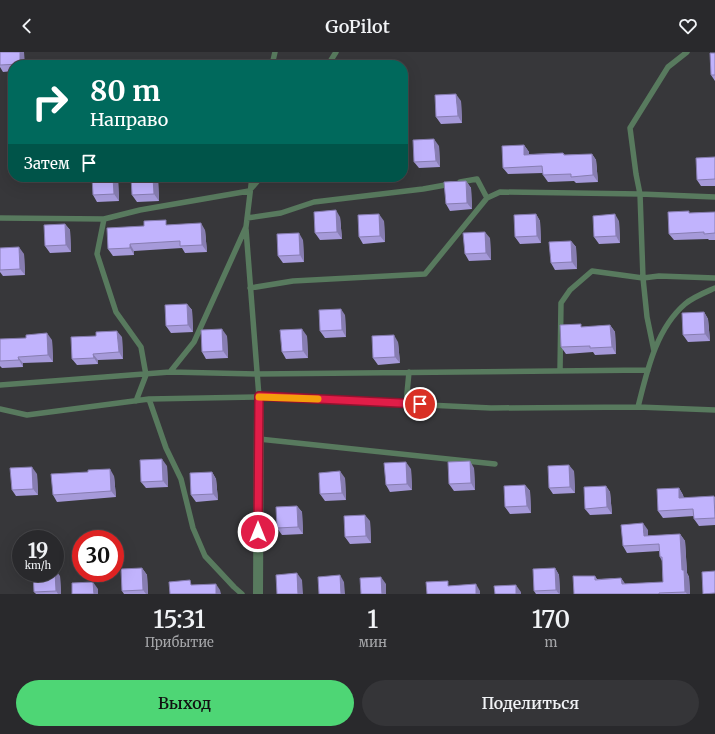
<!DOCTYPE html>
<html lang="ru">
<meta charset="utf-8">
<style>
body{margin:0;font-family:Merriweather,serif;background:#353538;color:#f1f3f6;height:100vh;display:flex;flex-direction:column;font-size:15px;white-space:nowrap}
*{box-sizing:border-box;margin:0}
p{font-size:13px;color:#a5a6a9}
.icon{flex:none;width:22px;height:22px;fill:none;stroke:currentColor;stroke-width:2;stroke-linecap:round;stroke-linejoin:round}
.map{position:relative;height:542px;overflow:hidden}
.side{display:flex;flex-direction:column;background:#29292c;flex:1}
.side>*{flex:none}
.banner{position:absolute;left:8px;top:8px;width:400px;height:122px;border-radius:16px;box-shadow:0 4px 16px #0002,0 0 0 1px #454548;background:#00695c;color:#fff;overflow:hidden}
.speed{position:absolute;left:12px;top:478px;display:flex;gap:8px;font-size:20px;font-weight:700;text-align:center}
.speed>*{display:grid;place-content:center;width:52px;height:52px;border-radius:50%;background:#29292c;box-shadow:0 4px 16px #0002,0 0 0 1px #454548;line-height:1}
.speed small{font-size:10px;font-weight:400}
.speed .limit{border:6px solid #d22;background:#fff;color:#111}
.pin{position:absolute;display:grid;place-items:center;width:34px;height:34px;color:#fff;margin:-17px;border:2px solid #fff;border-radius:50%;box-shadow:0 1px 4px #0007}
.me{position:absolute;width:44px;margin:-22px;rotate:0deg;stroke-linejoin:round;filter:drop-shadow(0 0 3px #0008)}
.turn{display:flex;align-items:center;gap:14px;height:84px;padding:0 16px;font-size:18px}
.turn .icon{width:52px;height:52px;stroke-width:2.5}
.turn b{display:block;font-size:28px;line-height:34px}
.then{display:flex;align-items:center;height:38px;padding:0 16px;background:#0003;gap:8px;font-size:15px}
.eta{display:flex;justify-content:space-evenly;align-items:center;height:68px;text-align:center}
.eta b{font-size:24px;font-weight:600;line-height:28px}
.action{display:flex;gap:8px;margin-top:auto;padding:8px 16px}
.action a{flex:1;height:46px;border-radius:24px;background:#4ed675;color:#111;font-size:16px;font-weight:600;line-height:46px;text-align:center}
.action a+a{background:#353538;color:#f1f3f6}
header{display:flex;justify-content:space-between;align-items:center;height:52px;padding:0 16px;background:#29292c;font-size:18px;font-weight:600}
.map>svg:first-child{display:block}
</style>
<header><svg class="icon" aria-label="back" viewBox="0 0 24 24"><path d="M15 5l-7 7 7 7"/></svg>GoPilot<svg class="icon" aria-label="heart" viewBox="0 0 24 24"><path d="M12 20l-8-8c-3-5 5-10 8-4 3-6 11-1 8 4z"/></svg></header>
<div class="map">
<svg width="715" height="542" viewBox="0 0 715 542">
<rect width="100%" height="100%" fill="#37373a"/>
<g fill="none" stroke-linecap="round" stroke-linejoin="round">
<path stroke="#587a5e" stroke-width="5.5" d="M272,13l3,-13
M328,13l8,-13
M460,130l17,-3 10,19
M0,166l104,1
M247,166l34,-5 33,-11 109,-13 28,-5
M246,177l13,168
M250,236l43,-7 132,-7 62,-76 13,-6 140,2 75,3
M654,299l-7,-34 -4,-39 -3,-84 -4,-20 -6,-46 38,-61 19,-15
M560,319l1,-68 9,-13 22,-19 51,7 16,-2 56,2
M170,320l24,-30 52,-115 6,-50
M0,333l170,-13 87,2 391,-4
M149,347l17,49 15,31 12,49 12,28 29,31 8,7
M136,349l10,-26 -5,-28 -25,-35 -19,-58 7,-35 36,-9 109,-19 12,-14
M406,352l3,-32
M638,355c9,-36 18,-78 47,-103 8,-7 21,-12 30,-16
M0,357l27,6 122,-16 110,-2 232,11 147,-1 77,3
M259,387l236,25"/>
<path stroke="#587a5e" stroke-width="10" d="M258,542l1,-197"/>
</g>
<path fill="#a69ada" d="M0,0l25,13h-12v6l-10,1 -3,-5z
M715,1v28l-4,-6z
M461,49l1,22 -21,1 -5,-7z
M524,93l5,7v2l34,-1 2,2 27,-1 4,6 2,22 -22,1 -2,-2 -26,1 -5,-7v-2l-35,1 -5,-6z
M439,94l1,21 -21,1 -5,-6z
M715,105v29h-14l-4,-6z
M201,125h25v4l-21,1z
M364,125h24v3l-22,1z
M118,127l1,22 -22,1 -4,-7z
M158,127l1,22 -22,1 -5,-7z
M466,129l5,7 1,21 -22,2 -4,-7z
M715,160v28h-6l-1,-1 -34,1 -5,-6 22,-21z
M536,162l4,7 1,22 -21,1 -5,-7z
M340,165l2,22 -22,1 -5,-7z
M384,169l1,21 -22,2 -4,-7z
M619,169l1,22 -21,1 -5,-7z
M65,172l5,6 1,22 -21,1 -5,-7z
M169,173l36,5 2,22 -22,1 -3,-5 -48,3v4l-21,1 -5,-7z
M490,186l1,22 -22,1 -4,-7z
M303,188l1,22 -21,1 -5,-7z
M571,189l5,6 1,22 -22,1 -4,-7z
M0,196l24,6 1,21 -22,1 -3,-4z
M187,252l5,6 1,22 -22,1 -5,-7z
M704,260l4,7 2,22 -22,1 -5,-7z
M345,263l1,22 -21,1 -5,-7z
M610,273l5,7 1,22 -21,1 -2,-3 -27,2 -5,-7 22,-20z
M227,284l1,22 -22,1 -4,-7z
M307,284l1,22 -22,1 -4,-7z
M122,285l1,22 -25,1v4l-21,1 -5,-6z
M0,287l52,1 1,22 -30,1v4l-21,1 -2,-2z
M398,290l2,21 -22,2 -5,-7z
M167,414l1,21 -22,1 -5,-6z
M474,416l1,22 -21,1 -5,-7z
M411,417l1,21 -22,2 -4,-7z
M574,419l1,22 -22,1 -4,-6z
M212,420l4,7 2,21 -22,2 -5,-7z
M37,422l1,21 -22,1 -4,-6z
M114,424l2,21 -59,5 -4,-7z
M345,426l1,22 -21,1 -5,-7z
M525,433l5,6 1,22 -21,1 -5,-7z
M606,434l4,6 2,22 -22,1 -5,-6z
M679,436l4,7 1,3 31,-1v28l-16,1 -5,-7v-3l-31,2 -5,-7z
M297,454l5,6 1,22 -21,1 -5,-7z
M370,469l1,22 -21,1 -5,-7z
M648,478v6l32,-2 5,7 2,32 2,4 1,17h-116l21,-18 2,3 24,-1 4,6 38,-2 -1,-21 -2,-4 -1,-6 -32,2 -4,-7z
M142,516l5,7 1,19h-24l-2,-3z
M555,516l4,7 1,19h-24l-2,-3z
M60,524l1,18h-25l-2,-2z"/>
<path fill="#877db1" d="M20,0h4l1,13h-4l-1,-1z
M456,42l5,7 1,22 -4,-7z
M434,87l5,7 1,21 -4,-6z
M524,93l5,7v9l-5,-6z
M592,102l4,6 2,22 -5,-7z
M113,125h3l2,2 1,22 -5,-7z
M153,125h3l2,2 1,22 -5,-7z
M466,129l5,7 1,21 -5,-6z
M336,158l4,7 2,22 -5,-7z
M379,162l5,7 1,21 -5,-6z
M536,162l4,7 1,22 -4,-7z
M615,162l4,7 1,22 -4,-7z
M201,171l4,7 2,22 -5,-7z
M65,172l5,6 1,22 -5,-7z
M485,180l5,6 1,22 -5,-7z
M299,181l4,7 1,22 -4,-7z
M571,189l5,6 1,22 -5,-7z
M130,192l4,7v4l-4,-7z
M19,195l5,7 1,21 -5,-6z
M187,252l5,6 1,22 -5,-7z
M341,257l4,6 1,22 -4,-7z
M704,260l4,7 2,22 -5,-7z
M610,273l5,7 1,22 -4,-7z
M222,277l5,7 1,22 -5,-7z
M302,277l5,7 1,22 -5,-7z
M117,279l5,6 1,22 -4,-7z
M47,281l5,7 1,22 -5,-7z
M394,283l4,7 2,21 -5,-6z
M93,302l5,6v4l-4,-6z
M18,305l5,6v4l-4,-7z
M162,407l5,7 1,21 -5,-6z
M470,409l4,7 1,22 -4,-7z
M406,410l5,7 1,21 -5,-6z
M569,413l5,6 1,22 -5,-6z
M32,415l5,7 1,21 -5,-6z
M110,417l4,7 2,21 -5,-6z
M340,419l5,7 1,22 -4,-7z
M212,420l4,7 2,21 -5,-6z
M525,433l5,6 1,22 -4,-7z
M606,434l4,6 2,22 -5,-7z
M679,436l4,7 1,10 -5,-7z
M297,454l5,6 1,22 -5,-7z
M365,463l5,6 1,22 -5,-7z
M643,471l5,7v13l-4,-7z
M680,482l5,7 2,32 2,4 1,17h-3l-2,-2 -3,-22z
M142,516l5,7 1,19h-2l-3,-4z
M555,516l4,7 1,19h-1l-3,-4z
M55,517l5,7 1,18h-3l-2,-3z
M297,521l5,7 1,14h-5z
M340,523l4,7 1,12h-4z
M381,525l5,7v10h-4z
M621,526l5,7 -4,-1z
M93,530l5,7v5h-4z
M216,532l4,6 1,4h-5z
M476,532l4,7v3h-4z
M516,533l5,7v2h-5z"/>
<path fill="#c1b3fd" stroke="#877db1" d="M0,0h20v12l-20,1z
M710,1h5v22h-4z
M456,42l2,22 -22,1 -1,-22z
M434,87l2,22 -22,1 -1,-22z
M524,93v10l39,-2 1,2 28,-1 1,21 -22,2v-3l-28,1 -1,-9 -39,2 -1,-22z
M715,105v22l-18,1 -1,-22z
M92,125h21l1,17 -21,1z
M131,125h22l1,17 -22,1z
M466,129l1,22 -21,1 -2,-22z
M336,158l1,22 -22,1 -1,-21z
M689,159v2l26,-1v21l-11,1v-2l-35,2 -1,-22z
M379,162l1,22 -21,1 -1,-22z
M536,162l1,22 -22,1 -1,-22z
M615,162l1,22 -22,1 -1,-21z
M166,168v5l35,-2 1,22 -22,1v-5l-50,3v4l-22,1 -1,-21 37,-2v-5z
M65,172l1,21 -21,1 -1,-21z
M485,180l1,21 -21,1 -2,-21z
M299,181l1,22 -22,1 -1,-22z
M571,189l1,21 -21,1 -2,-21z
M19,195l1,22 -20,1v-22z
M187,252l1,21 -22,1 -1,-21z
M341,257l1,21 -22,1 -1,-21z
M704,260l1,22 -22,1 -1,-22z
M581,272v3l29,-2 2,22 -22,1v-2l-29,1 -1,-22z
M222,277l1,22 -21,1 -1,-22z
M302,277l1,22 -21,1 -2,-22z
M117,279l2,21 -26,2 1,4 -22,1 -1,-22 25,-1v-4z
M47,281l1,22 -30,2 1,3 -19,1v-22l26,-1v-3z
M394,283l1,22 -22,1 -1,-22z
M162,407l1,22 -22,1 -1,-22z
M470,409l1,22 -22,1 -1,-22z
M406,410l1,22 -21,1 -2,-22z
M569,413l1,22 -21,1 -1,-22z
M32,415l1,22 -21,1 -2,-22z
M110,417l1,22 -58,4 -2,-21 37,-2v-2z
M340,419l2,22 -22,1 -1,-21z
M212,420l1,22 -22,1 -1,-22z
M525,433l2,21 -22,1 -1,-21z
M606,434l1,21 -22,2 -1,-22z
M679,436v10l35,-2 1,22 -21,1 -1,-10 -35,2 -1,-22z
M297,454l1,21 -21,1 -1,-21z
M365,463l1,21 -21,1 -1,-21z
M643,471l1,13 36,-2 2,36h2l1,22 -26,1v1h-85l-1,-18h22v4l26,-2 1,6 41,-2 -1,-25h-2l-1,-13 -36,2 -2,-21z
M142,516l1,22 -21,1 -1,-22z
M555,516l1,22 -22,1 -1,-22z
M715,519v22l-12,1 -1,-22z
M55,520l1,19 -22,1 -1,-19h22z
M297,521l1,21h-21l-1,-19z
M340,523l1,19h-22l-1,-17z
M381,525l1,17h-21l-1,-16z
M190,528l1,5 25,-1v10h-46l-1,-12z
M448,529v5l28,-2v10h-49l-1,-12z
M93,530l1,12h-22v-11z
M516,533v9h-21l-1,-8z"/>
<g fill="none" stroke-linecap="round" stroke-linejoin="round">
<defs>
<path id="route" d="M258,480l1,-136 161,8"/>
</defs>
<use href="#route" stroke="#92132f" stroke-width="10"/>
<use href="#route" stroke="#e11d48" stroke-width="7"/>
<path stroke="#f59e0b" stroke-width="7" d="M259,345l59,2"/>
</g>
</svg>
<div class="speed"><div>19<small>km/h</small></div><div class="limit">30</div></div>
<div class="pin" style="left:420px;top:352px;background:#d93025"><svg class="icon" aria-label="arrive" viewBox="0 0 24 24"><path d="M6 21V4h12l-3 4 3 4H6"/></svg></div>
<svg class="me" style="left:258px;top:480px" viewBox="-20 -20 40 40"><circle r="17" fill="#e11d48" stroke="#fff" stroke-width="3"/><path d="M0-11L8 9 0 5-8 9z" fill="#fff"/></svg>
<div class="banner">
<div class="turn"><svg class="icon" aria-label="right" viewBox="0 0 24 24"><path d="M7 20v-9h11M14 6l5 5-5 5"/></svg><div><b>80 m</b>Направо</div></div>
<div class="then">Затем<svg class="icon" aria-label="arrive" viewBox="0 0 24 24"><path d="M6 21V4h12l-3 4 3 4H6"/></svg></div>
</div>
</div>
<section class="side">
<div class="eta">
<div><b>15:31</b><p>Прибытие</p></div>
<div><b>1</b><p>мин</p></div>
<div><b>170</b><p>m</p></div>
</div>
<div class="action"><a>Выход</a><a>Поделиться</a></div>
</section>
